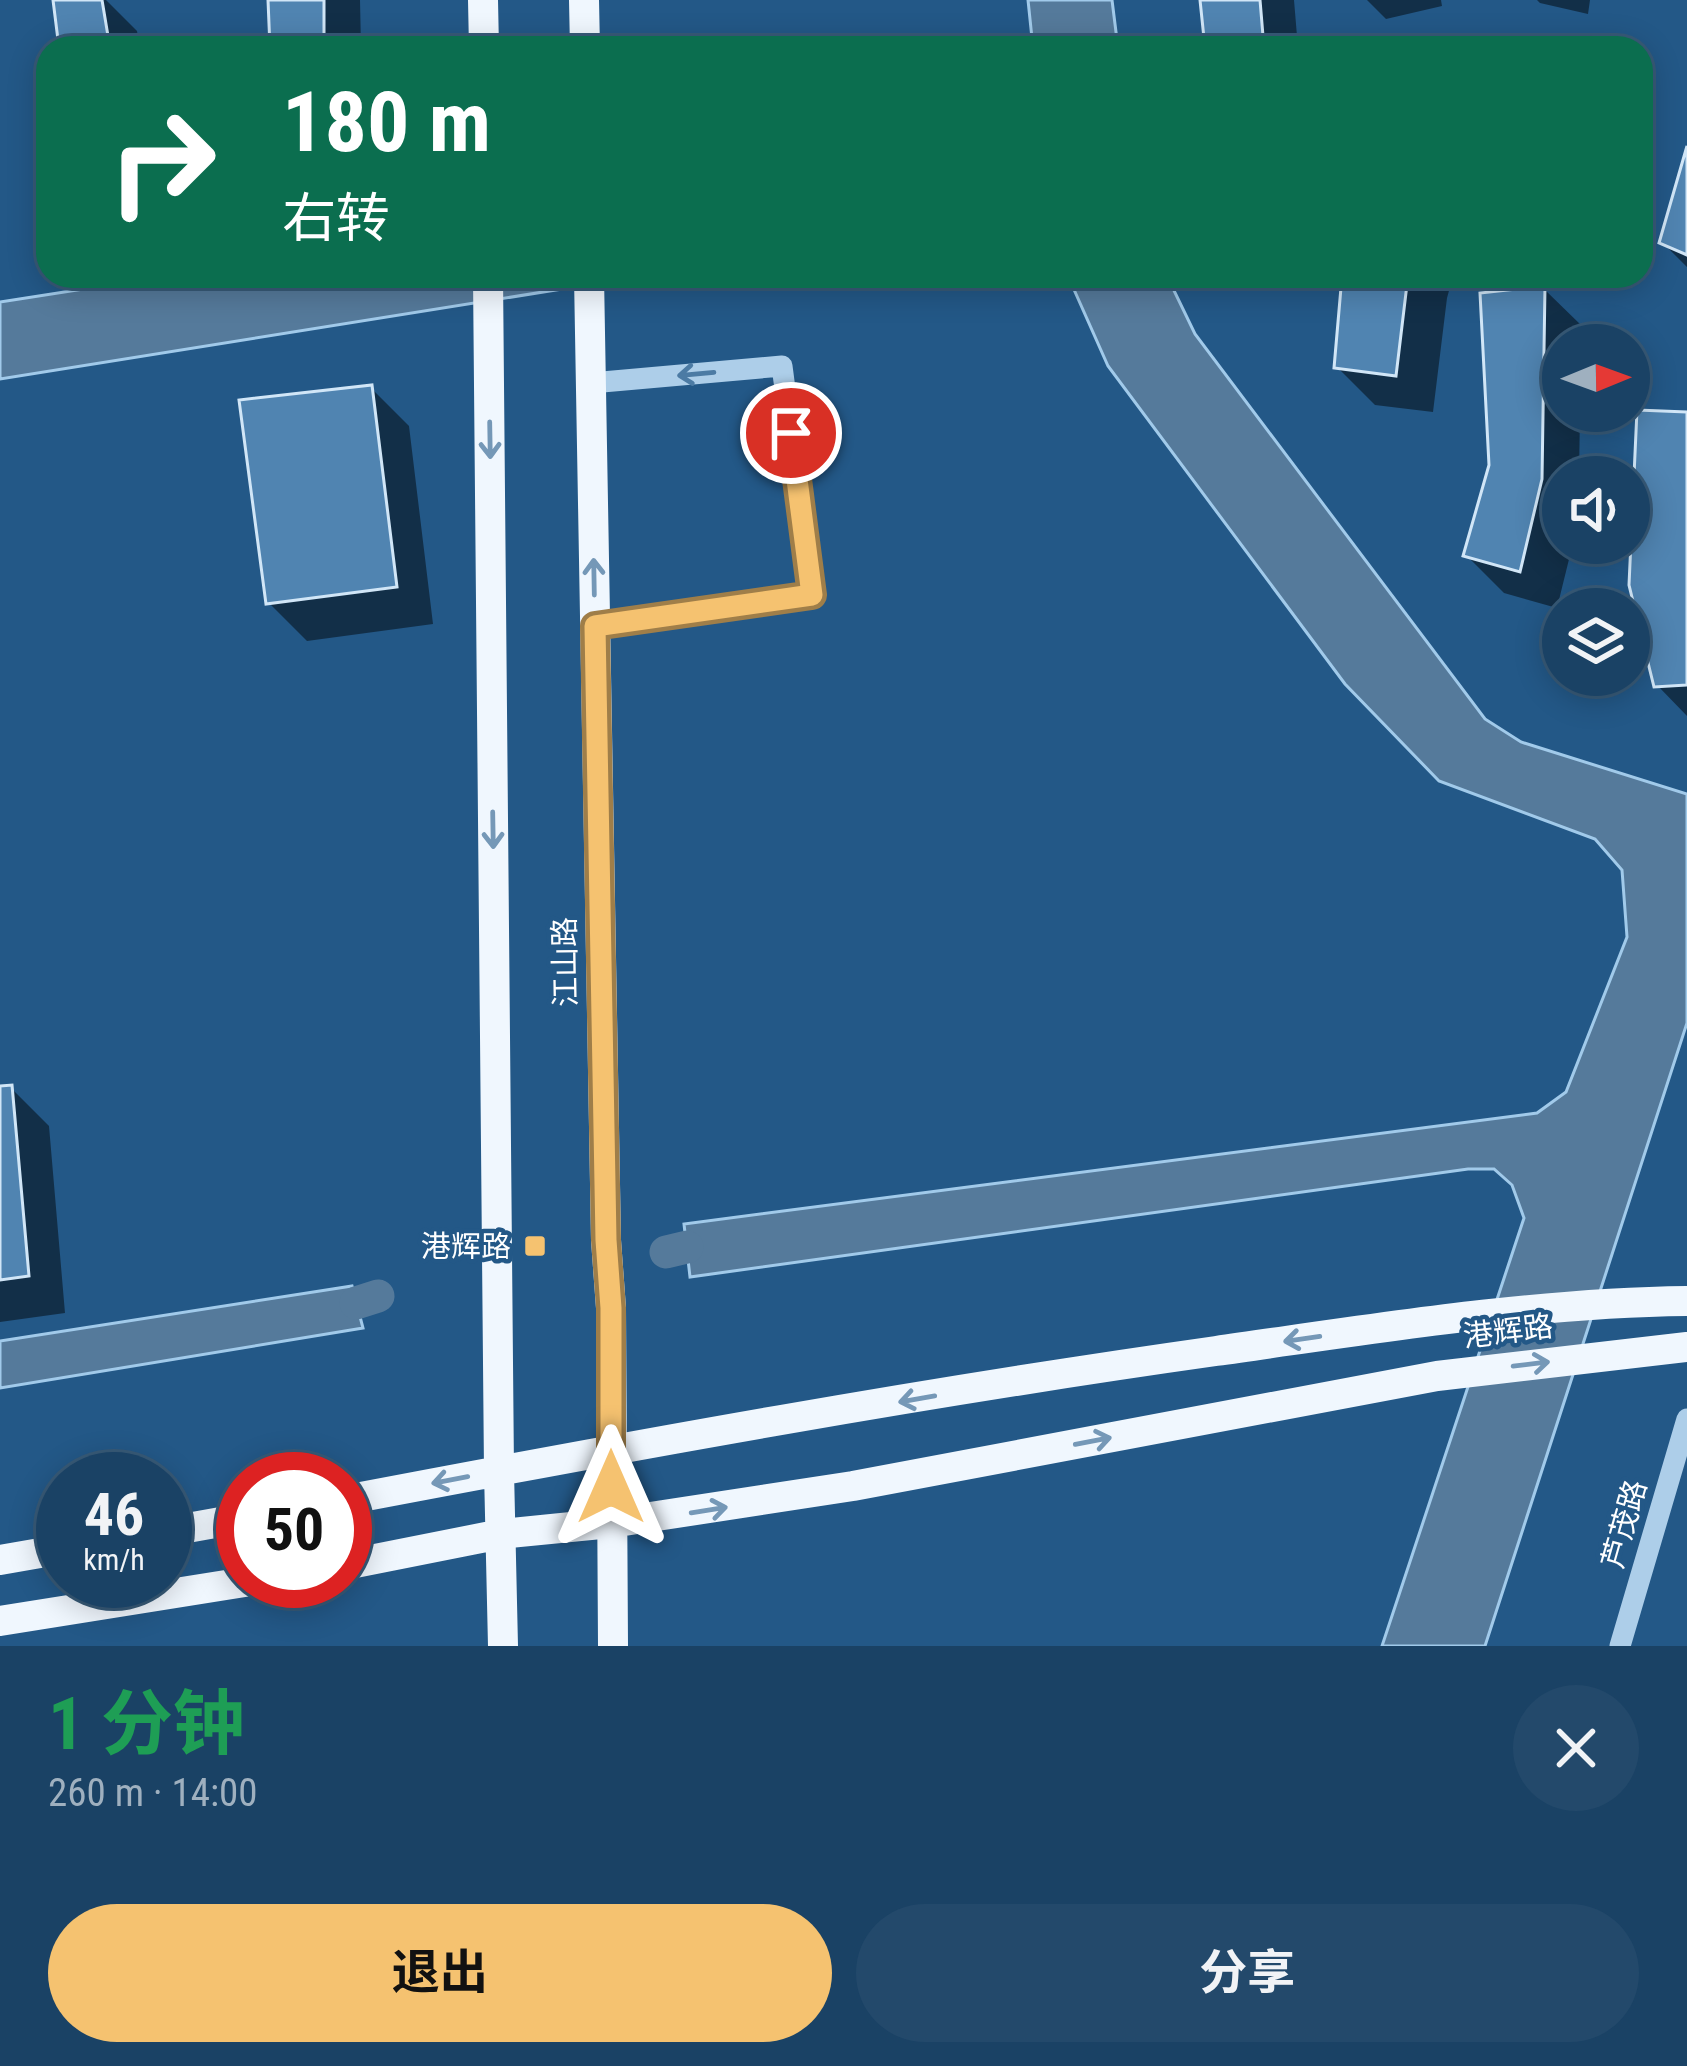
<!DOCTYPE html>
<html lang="zh">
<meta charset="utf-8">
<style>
body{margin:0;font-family:"Roboto Condensed","Noto Sans SC",sans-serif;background:#23496b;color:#f1f3f6;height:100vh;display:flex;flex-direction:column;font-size:45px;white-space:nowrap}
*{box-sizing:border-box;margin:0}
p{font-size:39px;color:#9fb0bf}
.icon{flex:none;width:66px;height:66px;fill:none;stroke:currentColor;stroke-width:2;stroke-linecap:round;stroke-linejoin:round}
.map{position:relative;height:1646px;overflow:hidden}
.drawer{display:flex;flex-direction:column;background:#1a4265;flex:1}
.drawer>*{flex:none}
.top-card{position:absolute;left:36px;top:36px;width:1617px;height:252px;border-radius:36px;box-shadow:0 6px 30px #0003,0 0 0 3px #385b79;background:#0b6e4f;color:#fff;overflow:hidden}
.needle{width:78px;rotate:89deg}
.fabs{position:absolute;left:1542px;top:324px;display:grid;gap:24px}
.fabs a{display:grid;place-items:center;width:108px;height:108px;border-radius:50%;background:#1a4265;box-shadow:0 6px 30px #0003,0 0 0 3px #385b79;font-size:60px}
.speed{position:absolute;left:36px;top:1452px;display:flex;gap:24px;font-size:60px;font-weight:700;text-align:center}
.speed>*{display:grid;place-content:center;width:156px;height:156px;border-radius:50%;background:#1a4265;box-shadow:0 6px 30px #0003,0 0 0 3px #385b79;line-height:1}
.speed small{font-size:30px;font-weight:400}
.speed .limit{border:18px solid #d22;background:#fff;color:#111}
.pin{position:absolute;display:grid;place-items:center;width:102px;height:102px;color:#fff;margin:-51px;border:6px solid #fff;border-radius:50%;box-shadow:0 3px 12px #0007}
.me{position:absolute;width:132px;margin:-66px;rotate:0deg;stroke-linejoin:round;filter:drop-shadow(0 0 9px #0008)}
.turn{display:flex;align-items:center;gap:42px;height:252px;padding:0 48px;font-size:54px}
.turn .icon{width:156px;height:156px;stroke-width:2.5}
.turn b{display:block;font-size:84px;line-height:102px}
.round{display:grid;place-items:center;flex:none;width:126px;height:126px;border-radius:63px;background:#23496b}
.summary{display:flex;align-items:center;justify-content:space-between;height:204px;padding:0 48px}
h1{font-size:72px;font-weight:700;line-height:90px;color:#1e9e55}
.button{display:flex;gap:24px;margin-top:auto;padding:24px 48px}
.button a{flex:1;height:138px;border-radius:72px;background:#f5c270;color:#111;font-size:48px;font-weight:700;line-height:138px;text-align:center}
.button a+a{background:#23496b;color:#f1f3f6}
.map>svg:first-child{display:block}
</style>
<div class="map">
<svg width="1687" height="1646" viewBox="0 0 1687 1646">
<rect width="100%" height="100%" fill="#235887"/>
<path fill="#557a9b" stroke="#a1caea" stroke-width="3" d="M1028,0h84l6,48h-85z
M167,276h476l-643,103v-77z
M1068,276h99l28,58 290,385 36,23 166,52v229l-202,623h-103l142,-428 -12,-33 -18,-16h-26l-778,108 -6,-53 853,-111 29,-21 61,-155 -5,-67 -27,-31 -156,-58 -94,-97 -237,-318z
M352,1286l11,42 -363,60v-47z"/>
<path fill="#0007" d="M56,0h50l31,31 3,17h-78z
M271,0h89l1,48h-88z
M1203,0h91l4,48h-90z
M1367,0h74l1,6 -56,13z
M1537,0h53l-2,14 -48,-11z
M1687,156v111l-25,-25z
M1345,276h108l-6,22 -14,114 -58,-7 -38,-38z
M1544,289l38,37v19h-19v66h17l-1,66h-16v66h10l-16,65 -53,-15 -38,-38z
M371,388l38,38 24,198 -126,17 -38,-38z
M1687,415v301l-30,-31z
M11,1088l38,38 16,187 -65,9v-233z"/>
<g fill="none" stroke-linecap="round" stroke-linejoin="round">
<path stroke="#557a9b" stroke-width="33" d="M666,1252l21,-5
M356,1303l22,-7"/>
</g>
<path fill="#5084b1" stroke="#d1e6f7" stroke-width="3" d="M53,0h49l8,48h-51z
M268,0h56v48h-54z
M1200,0h60l4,48h-59z
M1687,146v109l-28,-12z
M1342,276h66l-12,100 -62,-8z
M1545,286l-3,193 -22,93 -57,-16 26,-91 -9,-172z
M372,385l25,202 -131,17 -27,-204z
M1637,410l50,2v273l-33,2 -25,-102z
M12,1085l17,191 -29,4v-194z"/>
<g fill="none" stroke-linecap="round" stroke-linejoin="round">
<path stroke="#adcee9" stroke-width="21" d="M591,383l191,-17 30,229 -217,31
M1620,1646l67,-227"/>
<path stroke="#f0f7fe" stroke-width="30" d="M483,0l1,48
M584,0l1,48
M488,276l11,1195 4,175
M589,276l17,964 5,68 2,338
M345,1500c289,-55 580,-108 871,-149 156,-22 313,-48 471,-50
M165,1532l78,-14
M0,1560l63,-11
M345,1565l156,-31 110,-11 242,-37 584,-110 250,-29
M0,1621l251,-40"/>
</g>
<defs><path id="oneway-shaft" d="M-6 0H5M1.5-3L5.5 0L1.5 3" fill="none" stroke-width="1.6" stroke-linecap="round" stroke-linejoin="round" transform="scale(3)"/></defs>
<use stroke="#4c7ba4" href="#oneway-shaft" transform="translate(696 374) rotate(175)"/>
<g stroke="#7598b7">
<use href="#oneway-shaft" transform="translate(490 440) rotate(89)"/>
<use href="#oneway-shaft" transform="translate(594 577) rotate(-91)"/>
<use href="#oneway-shaft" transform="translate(493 830) rotate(89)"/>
<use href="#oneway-shaft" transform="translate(1302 1339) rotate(172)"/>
<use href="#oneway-shaft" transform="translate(1531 1364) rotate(-7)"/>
<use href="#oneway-shaft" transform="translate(917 1399) rotate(170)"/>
<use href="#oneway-shaft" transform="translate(1093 1441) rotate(-11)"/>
<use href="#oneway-shaft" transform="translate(450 1480) rotate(169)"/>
<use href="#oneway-shaft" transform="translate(709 1510) rotate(-9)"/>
</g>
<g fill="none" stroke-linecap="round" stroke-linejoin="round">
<defs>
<path id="route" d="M611,1487v-179l-5,-68 -11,-614 217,-31 -21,-162"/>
</defs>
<use href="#route" stroke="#9f7e49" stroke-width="30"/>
<use href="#route" stroke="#f5c270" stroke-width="21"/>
</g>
<rect fill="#f5c270" stroke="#235887" stroke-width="4.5" x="523" y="1234" width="24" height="24" rx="6"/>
<g text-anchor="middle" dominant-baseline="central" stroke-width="9" stroke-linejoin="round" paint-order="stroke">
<g font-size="30" fill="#fff" stroke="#235887">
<text transform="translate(565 962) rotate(-91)">江山路</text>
<text transform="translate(1508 1331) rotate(-7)">港辉路</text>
<text transform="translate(1624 1524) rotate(-74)">芦茂路</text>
</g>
<g font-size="30" fill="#fff" stroke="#235887" text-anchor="end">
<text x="511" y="1246">港辉路</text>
</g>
</g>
</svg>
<div class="fabs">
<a><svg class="needle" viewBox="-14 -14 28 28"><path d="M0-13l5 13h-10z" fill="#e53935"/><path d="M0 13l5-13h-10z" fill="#9fb0bf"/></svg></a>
<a><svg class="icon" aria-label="sound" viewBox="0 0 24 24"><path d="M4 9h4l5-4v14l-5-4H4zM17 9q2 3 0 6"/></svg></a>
<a><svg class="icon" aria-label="layers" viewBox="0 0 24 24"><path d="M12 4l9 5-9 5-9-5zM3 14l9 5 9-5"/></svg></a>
</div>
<div class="speed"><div>46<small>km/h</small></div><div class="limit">50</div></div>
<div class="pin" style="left:791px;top:433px;background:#d93025"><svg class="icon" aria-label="arrive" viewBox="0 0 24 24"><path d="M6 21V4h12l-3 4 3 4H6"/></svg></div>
<svg class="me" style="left:611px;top:1487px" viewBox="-20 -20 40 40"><path d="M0-17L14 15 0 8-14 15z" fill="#f5c270" stroke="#fff" stroke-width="4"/></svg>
<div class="top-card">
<div class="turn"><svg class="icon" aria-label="right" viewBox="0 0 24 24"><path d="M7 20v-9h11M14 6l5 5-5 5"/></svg><div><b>180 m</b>右转</div></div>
</div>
</div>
<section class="drawer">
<div class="summary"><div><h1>1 分钟</h1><p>260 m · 14:00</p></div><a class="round"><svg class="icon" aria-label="close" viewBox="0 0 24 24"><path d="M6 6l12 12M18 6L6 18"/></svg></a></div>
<div class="button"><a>退出</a><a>分享</a></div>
</section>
